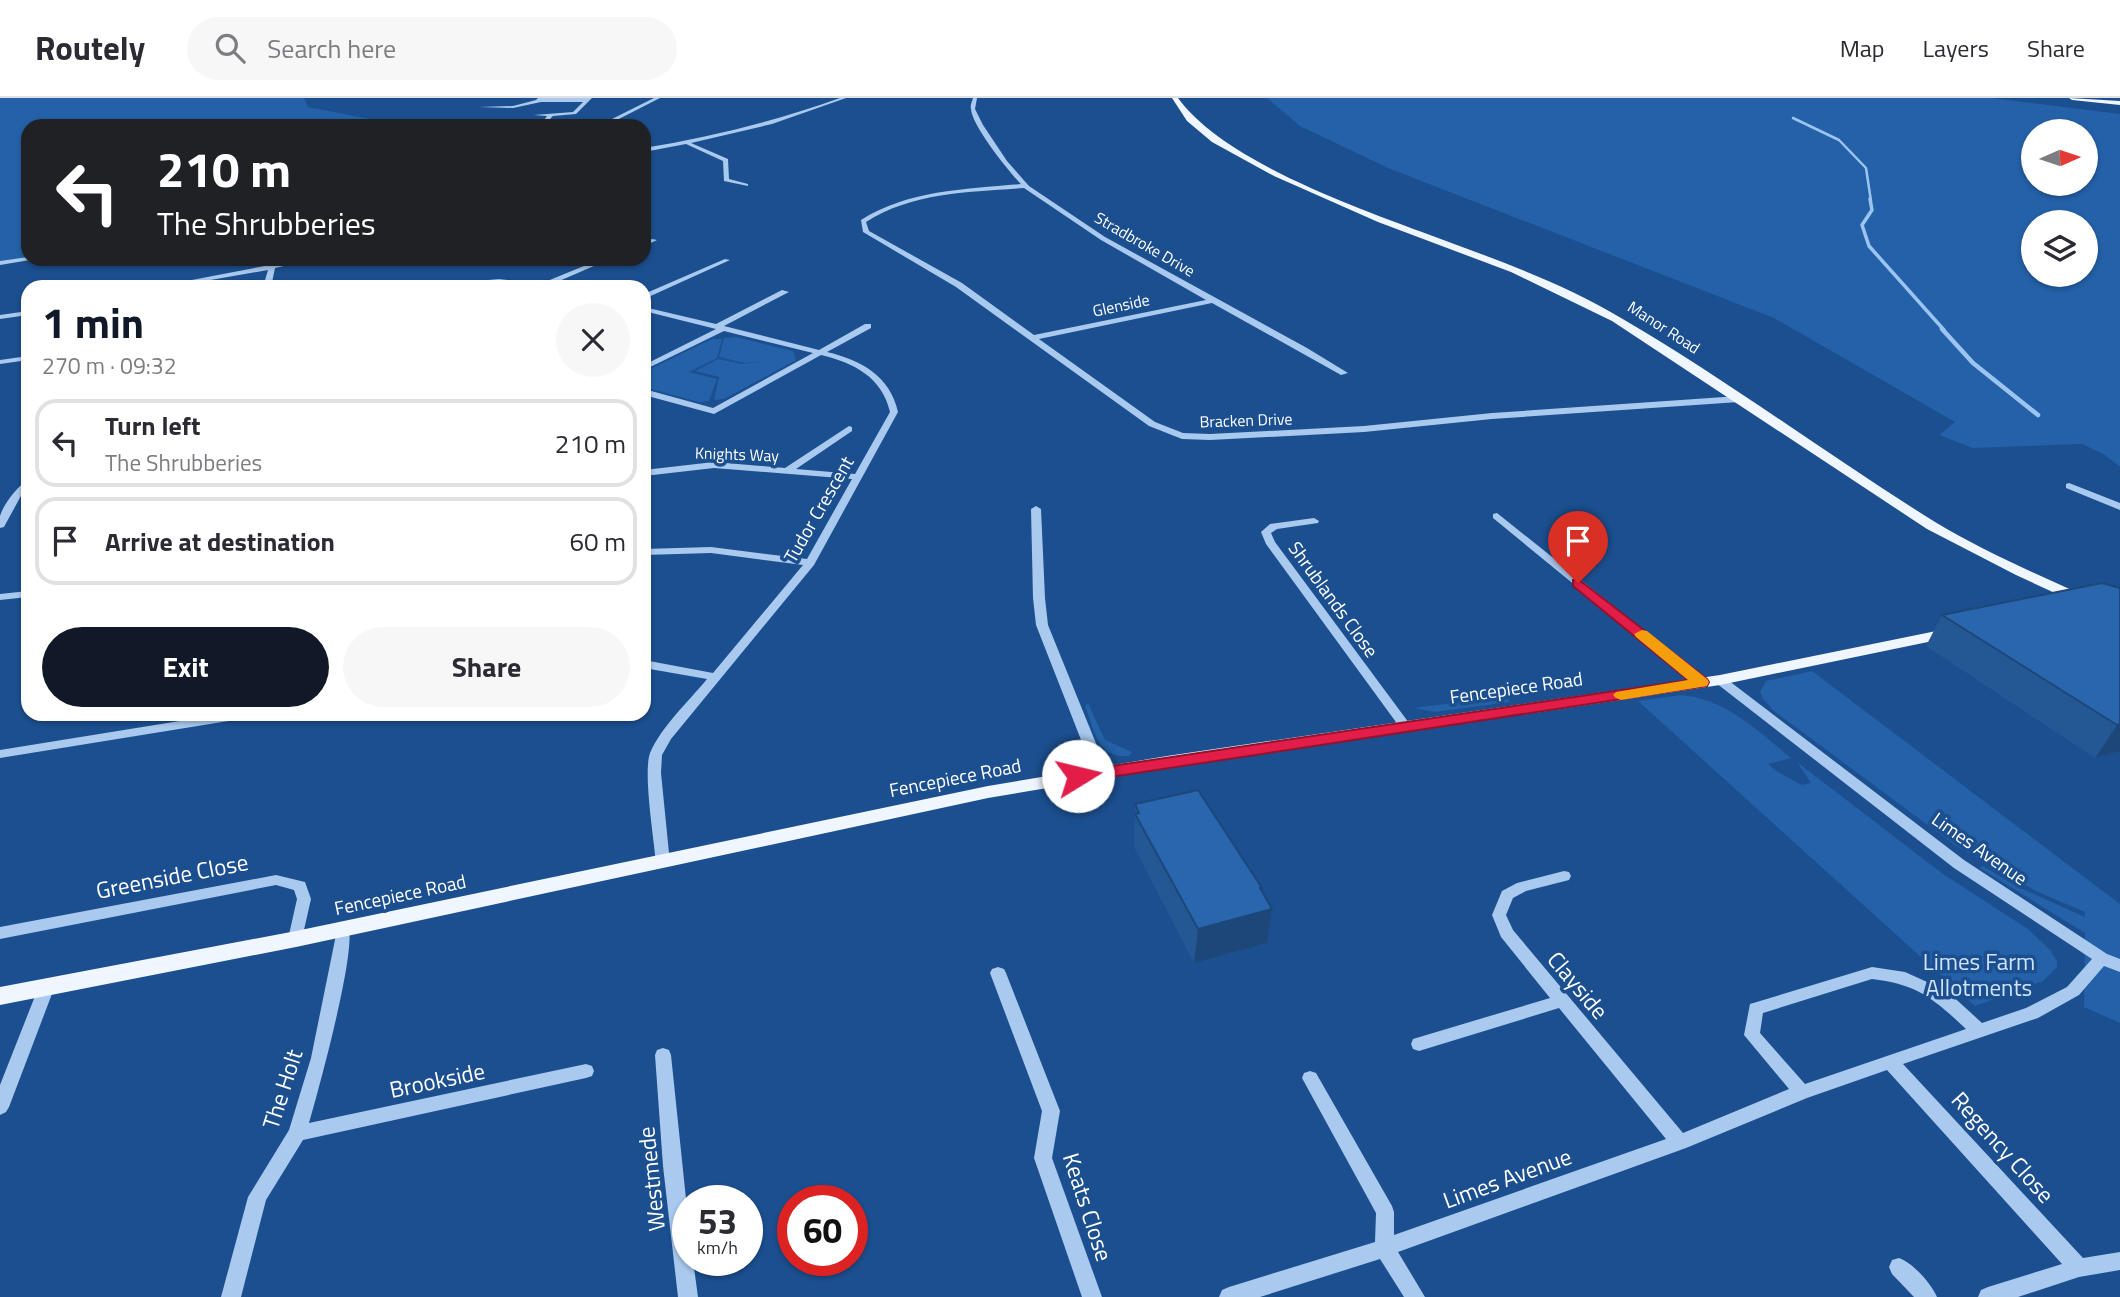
<!DOCTYPE html>
<meta charset="utf-8">
<style>
body{margin:0;font-family:"Titillium Web",sans-serif;background:#f7f7f7;color:#2b2b33;height:100vh;display:flex;flex-direction:column;font-size:26px;white-space:nowrap}
*{box-sizing:border-box;margin:0}
p{font-size:23px;color:#7c7c81}
.icon{flex:none;width:38px;height:38px;fill:none;stroke:currentColor;stroke-width:2;stroke-linecap:round;stroke-linejoin:round}
.map{position:relative;flex:1;overflow:hidden}
.drawer{position:absolute;left:21px;top:182px;width:630px;height:441px;display:flex;flex-direction:column;background:#fff;border-radius:21px;box-shadow:0 2px 5px #0004}
.drawer>*{flex:none}
.guide{position:absolute;left:21px;top:21px;width:630px;height:147px;border-radius:21px;box-shadow:0 2px 5px #0004;background:#202124;color:#fff;overflow:hidden}
.needle{width:46px;rotate:87deg}
.tools{position:absolute;left:2021px;top:21px;display:grid;gap:14px}
.tools a{display:grid;place-items:center;width:77px;height:77px;border-radius:50%;background:#fff;box-shadow:0 2px 5px #0004;font-size:35px}
.speed{position:absolute;left:672px;top:1087px;display:flex;gap:14px;font-size:35px;font-weight:700;text-align:center}
.speed>*{display:grid;place-content:center;width:91px;height:91px;border-radius:50%;background:#fff;box-shadow:0 2px 5px #0004;line-height:1}
.speed small{font-size:18px;font-weight:400}
.speed .limit{border:10px solid #d22;background:#fff;color:#111}
.pin{position:absolute;display:grid;place-items:center;width:60px;height:60px;color:#fff;margin:-72px -30px;border-radius:50% 50% 50% 0;rotate:-45deg;box-shadow:0 0 7px #0007}
.pin .icon{rotate:45deg}
.me{position:absolute;width:77px;margin:-38px;rotate:81deg;stroke-linejoin:round;filter:drop-shadow(0 0 5px #0008)}
.turn{display:flex;align-items:center;gap:24px;height:147px;padding:0 21px;font-size:32px}
.turn .icon{width:91px;height:91px;stroke-width:2.5}
.turn b{display:block;font-size:49px;line-height:60px}
.round{display:grid;place-items:center;flex:none;width:74px;height:74px;border-radius:37px;background:#f7f7f7}
.headline{display:flex;align-items:center;justify-content:space-between;height:119px;padding:0 21px}
h1{font-size:42px;font-weight:700;line-height:52px;color:#111827}
.cta{display:flex;gap:14px;margin-top:auto;padding:14px 21px}
.cta a{flex:1;height:80px;border-radius:42px;background:#111827;color:#fff;font-size:28px;font-weight:700;line-height:80px;text-align:center}
.cta a+a{background:#f7f7f7;color:#2b2b33}
ul{padding:0;list-style:none}
li{display:flex;align-items:center;gap:21px;height:88px;margin:0 14px 10px;padding:0 7px;border:4px solid #e1e1e2;border-radius:21px}
li div{flex:1}
li b{display:block;font-size:26px}
li em{font-style:normal}
header{display:flex;align-items:center;gap:42px;box-sizing:border-box;height:98px;padding:0 35px;background:#fff;border-bottom:2px solid #e1e1e2}
header strong{font-size:33px}
nav{display:flex;gap:38px;margin-inline-start:auto;font-size:24px}
.search{width:490px;height:63px;background:#f7f7f7;display:flex;align-items:center;gap:18px;box-sizing:border-box;padding:0 24px;border-radius:38px;color:#7c7c81;font-size:26px}
.map>svg:first-child{display:block}
</style>
<header>
<strong>Routely</strong>
<div class="search"><svg class="icon" aria-label="search" viewBox="0 0 24 24"><circle cx="10" cy="10" r="6"/><path d="M15 15l6 6"/></svg>Search here</div>
<nav><a>Map</a><a>Layers</a><a>Share</a></nav>
</header>
<div class="map">
<svg width="2120" height="1199" viewBox="0 0 2120 1199">
<rect width="100%" height="100%" fill="#1b4f8f"/>
<path fill="#2461a8" fill-rule="evenodd" d="M0,0h304l4,9 72,14 53,5h-405v131l-28,4z
M1267,0h724l129,16v353l-15,-12 -23,-11 -109,4 -34,-13 16,-13 -181,-104 -386,-150 -88,-42zM2034,33h52v53h-52zM2034,124h52v53h-52z
M736,239l57,14 3,9 -72,39 -10,1 5,-23 -24,-6 23,-12 24,5 22,-3 -20,2 -25,-6 5,-19z
M712,241h10l-5,19 -28,14 28,7 -8,22 -10,1 -55,-15v-15z
M1812,573l308,233v119l-36,-16 1,-74 -105,-65 3,-2 33,20 69,31v-5l-47,-20 -82,-46 -182,-135 -11,-12 -3,-7 6,-11z
M1681,597c45,4 76,35 110,63l-23,6 8,7 26,14 9,-2 -14,-21 146,112 85,55 22,21 7,11v6l-14,14 -68,25 -337,-305z
M1505,598l5,6 -75,10 -21,-4z
M1088,605l17,37 27,12 -3,4c-32,3 -34,-25 -44,-50z"/>
<g fill="none" stroke-linecap="round" stroke-linejoin="round">
<path stroke="#9cc4f0" stroke-width="2.5" d="M1793,20l46,22 27,28 5,33"/>
<path stroke="#9cc4f0" stroke-width="3.5" d="M1870,101l2,11 -10,15 7,21 75,84"/>
<path stroke="#9cc4f0" stroke-width="4.5" d="M1942,231l31,34 65,52"/>
<path fill="#a9c9ee" fill-rule="evenodd" d="M538,0h54l-16,16 -23,2 -5,5 15,3v2l-21,-3 5,-7 -13,-1 39,-3 10,-10h-42l-28,6 -34,-1 34,-1 23,-6z
M654,0h6l-55,28h-7z
M840,0h6l-74,26 -81,19 37,16 1,20 19,5v2l-24,-5 -1,-20 -37,-17 -42,8v-4c67,-11 132,-27 196,-50z
M973,0h4l-2,11 8,16 24,36 22,25 76,51 202,111 41,25 -7,2 -129,-72 -173,36 116,83 28,11 27,1 154,-8 128,-13 247,-17 4,3 -4,3 -247,17 -128,13 -154,8 -28,-1 -33,-13 -193,-139 -93,-55 -2,-12c47,-30 106,-31 160,-36 -12,-12 -49,-58 -50,-75 -1,-4 1,-7 2,-11zM1024,90l77,52 105,60 -172,35 -72,-52 -93,-52 -3,-9c46,-30 105,-30 158,-34z
M652,141l5,1 -13,6v-4z
M28,159v2h3l-1,1 -30,5v-4z
M301,161h13l-39,9 -4,19h-8l5,-17 -97,17h-16z
M601,161h9l-60,26 5,2h-22l-34,-4 -70,4 4,-2 66,-6 41,5z
M725,161l5,1 -86,39v-5z
M782,192l7,2 -65,34 95,24 46,-26h6v4l-44,24c34,8 63,24 71,60l-84,153 -143,174 -9,16 -1,18 9,90 -2,4h-10l-2,-4c-2,-24 -13,-90 -6,-110 11,-26 39,-52 57,-74l-63,-11v-8l69,13 90,-108 -92,-12 -67,2v-6l67,-2 96,12 45,-80 -138,-11 -70,8v-6l70,-8 71,6 64,-42 3,1v4l-56,38 59,5 35,-62c-8,-35 -36,-49 -69,-57l-107,59 -70,-19v-6l69,19 100,-55 -89,-22 -80,39v-5l72,-36 -72,-18v-4l72,17z
M28,213v4l-28,4v-4z
M28,258v4l-28,4v-4z
M28,382v8l-6,6 -18,33 -4,1c0,-4 0,-8 0,-12 3,-11 18,-31 28,-36z
M2069,385l51,20v7l-54,-22v-4z
M1036,408l5,3 4,89 3,27 60,148 -7,4 -7,-4 -58,-148 -3,-27 -2,-89z
M1497,415l208,166 2,3 -2,3h-8l-204,-167v-4z
M1314,420l5,3 -1,2 -41,6 -6,4 4,9 134,181 2,3 -2,3h-8l-135,-185 -5,-12 9,-8z
M28,493v6l-28,3v-6z
M1720,578l4,1 240,183 143,94 13,5v13l-16,-6 -25,29 -41,23 -135,46 180,194 37,-6v18l-41,7 -61,20h-40l3,-7 7,-3 74,-23 -175,-194 -80,28 -121,50 -288,104 27,45h-21l-24,-38 -120,38h-41l3,-7 7,-3 146,-45 1,-29 -74,-135 2,-5 6,-2 6,2 76,133 2,6v23l272,-96 -107,-131 -140,43 -6,-2 -2,-5 2,-5 137,-41 -49,-61 -9,-22 10,-24 15,-8 47,-12 5,1 2,4 -2,4 -43,11 -13,7 -7,17 7,15 170,203 106,-44 -45,-54 6,-31 122,-37 33,5 42,19 35,32 44,-15 41,-21 25,-28 -138,-91 -238,-185 -2,-3zM1872,881c45,5 62,20 94,50l-161,55 -45,-51 3,-20z
M223,616h30l-6,4 -247,40v-8z
M276,777l29,7 6,17 -10,44 -5,2 -5,-2 -3,-4 9,-40 -3,-9 -18,-5 -276,54v-12z
M343,825l5,2c10,22 -30,167 -39,198l277,-59 6,2 2,5 -2,5 -6,2 -283,62 -37,60 -25,97h-20l27,-100 41,-67 22,-72 27,-133z
M998,869l6,2 2,4 54,138 -8,47 50,139h-20l-48,-139 8,-47 -52,-138 2,-4z
M47,882l6,2 2,4 -46,121 -3,5 -6,3v-30l39,-99 2,-4z
M663,950l6,2 2,5 17,163v42h5l5,37h-20l-15,-131 -8,-111 2,-5z
M1899,1160c14,5 32,25 38,39h-23l-22,-23 -3,-7 3,-7z"/>
<path fill="#f0f6ff" fill-rule="evenodd" d="M1172,0h6c45,62 172,107 244,134 67,25 137,49 199,86 108,63 208,138 314,204 58,35 123,61 185,90v11l-104,-48 -89,-46 -315,-208 -101,-49 -133,-50 -104,-46 -62,-34 -25,-21z
M2069,0l51,3v4l-48,-5z
M1951,530l8,5 -2,3 -237,49 -553,83 -179,30 -692,149 -296,58v-18l296,-56 692,-145 179,-30 553,-81z"/>
</g>
<path fill="#245895" d="M2120,490v163l-25,7 -169,-112 16,-31z
M1135,706l127,84 -1,4 6,51 -73,20 -60,-116z"/>
<path fill="#1d4779" d="M2120,626v27l-25,7 22,-33z
M1260,790h2l-4,25 14,-4 -5,34 -73,20 4,-34z"/>
<path fill="#2a66ad" stroke="#1d4779" stroke-width="2" d="M2102,485l18,5v136l-3,1 -175,-110z
M1198,692l64,98h-2l12,21 -74,20 -63,-115 4,-1 -4,-9z"/>
<path fill="#e11d48" stroke="#92132f" stroke-width="2" d="M1578,481l129,100 2,3 -2,4 -629,96 -8,-6 8,-5 610,-91 -115,-94v-6z"/>
<path fill="#f59e0b" d="M1642,532l5,1 60,48 2,3 -2,4 -86,14 -5,-2 -3,-3 3,-3 72,-12 -52,-43 -2,-3z"/>
<g text-anchor="middle" dominant-baseline="central" stroke-width="7" stroke-linejoin="round" paint-order="stroke">
<g font-size="16" fill="#fff" stroke="#1b4f8f">
<text transform="translate(1145 146) rotate(30)">Stradbroke Drive</text>
<text transform="translate(1121 207) rotate(-12)">Glenside</text>
<text transform="translate(1664 229) rotate(33)">Manor Road</text>
<text transform="translate(1246 322) rotate(-2)">Bracken Drive</text>
<text transform="translate(737 356) rotate(2)">Knights Way</text>
</g>
<g font-size="19" fill="#fff" stroke="#1b4f8f">
<text transform="translate(818 411) rotate(-60)">Tudor Crescent</text>
<text transform="translate(1334 501) rotate(54)">Shrublands Close</text>
<text transform="translate(1516 589) rotate(-8)">Fencepiece Road</text>
<text transform="translate(955 679) rotate(-11)">Fencepiece Road</text>
<text transform="translate(1980 750) rotate(35)">Limes Avenue</text>
<text transform="translate(400 796) rotate(-12)">Fencepiece Road</text>
</g>
<g font-size="23" fill="#fff" stroke="#1b4f8f">
<text transform="translate(172 778) rotate(-11)">Greenside Close</text>
<text transform="translate(1578 887) rotate(50)">Clayside</text>
<text transform="translate(437 982) rotate(-12)">Brookside</text>
<text transform="translate(282 991) rotate(-72)">The Holt</text>
<text transform="translate(2003 1049) rotate(48)">Regency Close</text>
<text transform="translate(1507 1080) rotate(-20)">Limes Avenue</text>
<text transform="translate(651 1081) rotate(-96)">Westmede</text>
<text transform="translate(1088 1109) rotate(72)">Keats Close</text>
</g>
<g font-size="23" fill="#cfe3fa" stroke="#1b4f8f">
<text x="1979" y="863">Limes Farm<tspan x="1979" dy="26">Allotments</tspan></text>
</g>
</g>
</svg>
<div class="tools">
<a><svg class="needle" viewBox="-14 -14 28 28"><path d="M0-13l5 13h-10z" fill="#e53935"/><path d="M0 13l5-13h-10z" fill="#7c7c81"/></svg></a>
<a><svg class="icon" aria-label="layers" viewBox="0 0 24 24"><path d="M12 4l9 5-9 5-9-5zM3 14l9 5 9-5"/></svg></a>
</div>
<div class="speed"><div>53<small>km/h</small></div><div class="limit">60</div></div>
<div class="pin" style="left:1578px;top:485px;background:#d93025"><svg class="icon" aria-label="arrive" viewBox="0 0 24 24"><path d="M6 21V4h12l-3 4 3 4H6"/></svg></div>
<svg class="me" style="left:1078px;top:678px" viewBox="-20 -20 40 40"><circle r="19" fill="#fff"/><path d="M0-13L10 11 0 6-10 11z" fill="#e11d48"/></svg>
<div class="guide">
<div class="turn"><svg class="icon" aria-label="left" viewBox="0 0 24 24"><path d="M17 20v-9H6M10 6l-5 5 5 5"/></svg><div><b>210 m</b>The Shrubberies</div></div>
</div>
<section class="drawer">
<div class="headline"><div><h1>1 min</h1><p>270 m · 09:32</p></div><a class="round"><svg class="icon" aria-label="close" viewBox="0 0 24 24"><path d="M6 6l12 12M18 6L6 18"/></svg></a></div>
<ul>
<li><svg class="icon" aria-label="left" viewBox="0 0 24 24"><path d="M17 20v-9H6M10 6l-5 5 5 5"/></svg><div><b>Turn left</b><p>The Shrubberies</p></div><em>210 m</em></li>
<li><svg class="icon" aria-label="arrive" viewBox="0 0 24 24"><path d="M6 21V4h12l-3 4 3 4H6"/></svg><div><b>Arrive at destination</b></div><em>60 m</em></li>
</ul>
<div class="cta"><a>Exit</a><a>Share</a></div>
</section>
</div>
